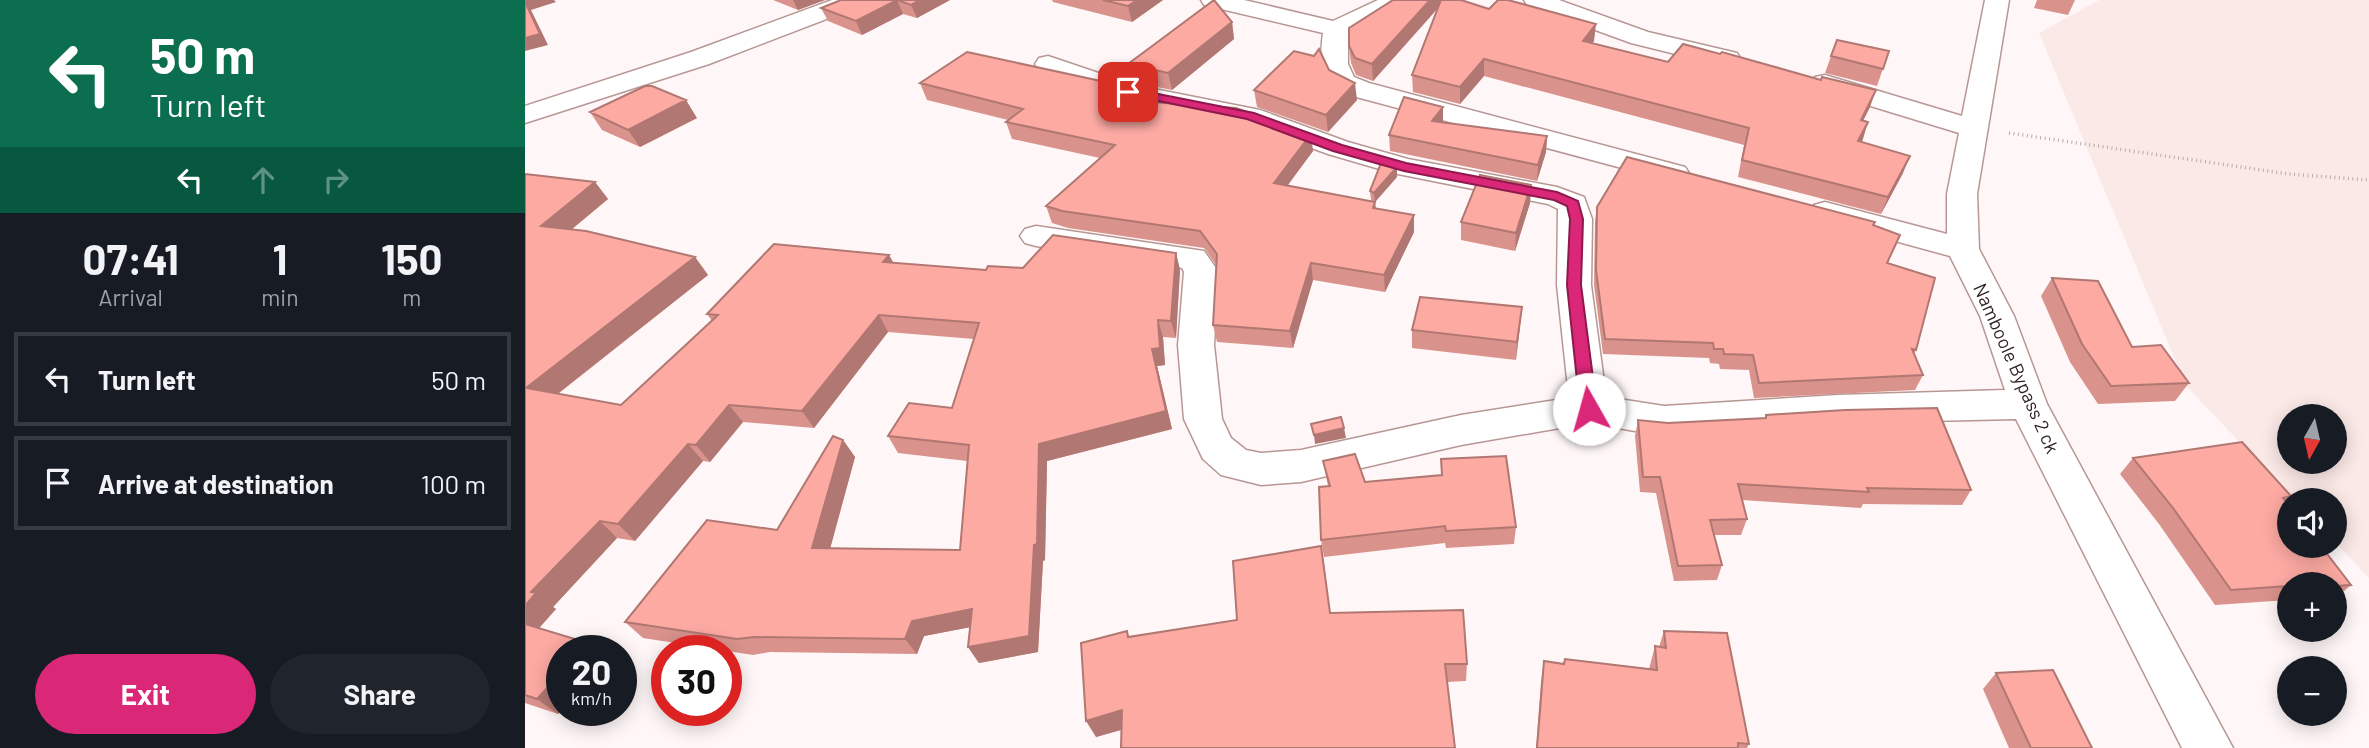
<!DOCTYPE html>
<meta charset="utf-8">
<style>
body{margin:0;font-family:Barlow,sans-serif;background:#20242c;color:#f1f3f6;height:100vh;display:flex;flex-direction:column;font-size:26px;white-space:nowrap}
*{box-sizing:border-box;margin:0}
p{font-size:23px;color:#9ea1a6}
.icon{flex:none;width:38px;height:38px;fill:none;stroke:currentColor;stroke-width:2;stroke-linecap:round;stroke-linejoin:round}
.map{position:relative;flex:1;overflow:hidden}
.drawer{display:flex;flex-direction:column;background:#171b24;width:525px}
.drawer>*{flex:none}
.banner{background:#0b6e4f;color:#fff;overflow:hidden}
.needle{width:46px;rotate:188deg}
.tools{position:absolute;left:1752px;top:404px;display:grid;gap:14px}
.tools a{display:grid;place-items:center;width:70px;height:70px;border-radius:50%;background:#171b24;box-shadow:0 4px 18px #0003;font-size:35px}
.speed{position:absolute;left:21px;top:635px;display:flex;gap:14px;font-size:35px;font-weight:700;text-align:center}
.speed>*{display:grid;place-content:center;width:91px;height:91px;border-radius:50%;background:#171b24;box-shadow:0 4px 18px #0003;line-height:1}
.speed small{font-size:18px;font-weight:400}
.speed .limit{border:10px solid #d22;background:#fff;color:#111}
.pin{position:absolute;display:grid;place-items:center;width:60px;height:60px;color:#fff;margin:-30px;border-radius:14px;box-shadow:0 4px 10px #0006}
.me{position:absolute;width:77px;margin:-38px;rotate:353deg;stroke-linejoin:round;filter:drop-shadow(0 0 5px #0008)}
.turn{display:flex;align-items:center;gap:24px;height:147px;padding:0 35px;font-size:32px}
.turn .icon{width:91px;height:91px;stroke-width:2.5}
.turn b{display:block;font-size:49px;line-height:60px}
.lanes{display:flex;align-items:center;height:66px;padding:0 35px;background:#0003;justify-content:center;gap:35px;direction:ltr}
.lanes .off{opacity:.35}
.eta{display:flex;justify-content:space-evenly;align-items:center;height:119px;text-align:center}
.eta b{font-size:42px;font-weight:700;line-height:49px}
.primary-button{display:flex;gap:14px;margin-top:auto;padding:14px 35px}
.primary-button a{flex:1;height:80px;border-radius:42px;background:#db2777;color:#fff;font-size:28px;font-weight:700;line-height:80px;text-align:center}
.primary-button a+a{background:#20242c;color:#f1f3f6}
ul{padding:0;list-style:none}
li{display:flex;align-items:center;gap:21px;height:94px;margin:0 14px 10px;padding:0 21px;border:4px solid #363941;border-radius:0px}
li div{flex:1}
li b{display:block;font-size:26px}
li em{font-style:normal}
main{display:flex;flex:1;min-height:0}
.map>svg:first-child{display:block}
</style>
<main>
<section class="drawer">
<div class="banner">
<div class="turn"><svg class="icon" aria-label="left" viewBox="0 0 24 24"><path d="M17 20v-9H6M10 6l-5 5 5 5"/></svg><div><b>50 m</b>Turn left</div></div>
<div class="lanes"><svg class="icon" aria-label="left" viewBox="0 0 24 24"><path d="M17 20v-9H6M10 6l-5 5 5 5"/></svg><svg class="icon off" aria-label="ahead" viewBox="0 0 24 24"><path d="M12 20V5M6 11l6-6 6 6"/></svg><svg class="icon off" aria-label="right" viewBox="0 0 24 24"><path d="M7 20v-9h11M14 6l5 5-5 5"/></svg></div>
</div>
<div class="eta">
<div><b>07:41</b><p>Arrival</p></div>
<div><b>1</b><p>min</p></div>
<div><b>150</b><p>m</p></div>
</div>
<ul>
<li><svg class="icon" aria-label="left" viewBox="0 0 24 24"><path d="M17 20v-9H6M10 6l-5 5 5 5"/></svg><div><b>Turn left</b></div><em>50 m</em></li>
<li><svg class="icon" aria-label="arrive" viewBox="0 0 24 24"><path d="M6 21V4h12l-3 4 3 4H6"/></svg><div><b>Arrive at destination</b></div><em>100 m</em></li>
</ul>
<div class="primary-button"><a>Exit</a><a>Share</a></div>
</section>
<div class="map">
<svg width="1844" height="748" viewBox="0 0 1844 748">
<rect width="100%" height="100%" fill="#fff7f7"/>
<path fill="#fbe9e7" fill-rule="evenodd" d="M1574,0h270v578l-34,-36v-42h-40l-109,-114 -147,-353zM1764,416h46v46h-46z"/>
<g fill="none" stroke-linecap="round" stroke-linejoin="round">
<defs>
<path id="street" d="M307,0h34l-3,5 -154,59 -184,59v-17l166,-54z
M676,0h43l89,21 45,-21h32l-3,5 -59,28v31l6,13 15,6 316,84 4,6 -4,6 -11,3 -325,-87c-28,-11 -30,-34 -26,-62l-119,-28z
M999,0h35l89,32 89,21 4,6 -4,6 -9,2 -97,-24 -104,-38z
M1460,0h24l-32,194 2,55 35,67 33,88 186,344h-51l-166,-329 -178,4 -174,13 -75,-13 -128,22 -160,37 -40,3 -40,-10 -18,-16 -19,-40 -6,-74 6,-73 -2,-4 -146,-22 -11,-3 -5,-7 5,-7 11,-3 168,25 14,20 -4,74 8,74 9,19 15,12 15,3 40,-3 160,-35 108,-17 -12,-113 1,-76 -10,-5 -155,-31 -65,-19 -85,-31 -125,-25 -79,-28 -4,-6 4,-6 9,-2 86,29 126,25 88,32 60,17 149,28 27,10 8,22 -1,66 15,112 58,9 174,-11 167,-5 -25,-74 -30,-60 -136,-37 -5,-7 5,-7 11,-3 122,32v-40l12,-61 -144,-44 -3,-6 3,-6 10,-2 137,41z"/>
</defs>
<use href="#street" stroke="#b79794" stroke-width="3"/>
<path stroke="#b5acab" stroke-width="3.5" stroke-dasharray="1 3.5" stroke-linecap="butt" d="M1484,133l280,41 80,6"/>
<use href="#street" fill="#fff" fill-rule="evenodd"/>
</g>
<path fill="#da928c" d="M248,0h52l-27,10z
M316,0h109l-33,18 -14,-4 -41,21 -34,-14 -7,-13z
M527,0h111l-31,22 -79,-20z
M868,0l96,9 105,32 -2,2 76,19 202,45 -7,13v19l-2,3 42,31 -22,41 -143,-37 6,-32 -260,-69 -24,28 -47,-12 -1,-17 27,-68 -66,74 -17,-6 -5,-12 -2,-17z
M1512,0h38l-7,15 -34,-7z
M707,22l2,17 -62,51 -40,-8 -4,-18z
M1364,51l-12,35 -52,-13 6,-17z
M804,70l28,30 -29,32 -71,-25 -3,-17z
M395,83l227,8 2,11 164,49 -26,34 86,17 -2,-2 -1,-9 27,-14 -22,25 1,6 38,24 -29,60 -72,-12 -20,68 -76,-6 -4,-17 3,-60 -12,-17 -136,-20 -16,-5 -6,-17 54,-48 -88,-19 -6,-17 2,-2 -81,-20z
M918,107v15l104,14 -1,16 -9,29 -147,-30 -1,-16z
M65,112l107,6 -57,29 -38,-17z
M0,174l70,8 13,17 -37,31 124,27 13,18 -150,119 63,11 91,-84 -5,-7 187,-51 92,7 37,-2 153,-15 4,17 -4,68 -13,-1 2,28 -8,1 15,63 -125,32 -2,99 -2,1 -5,91 -59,11 -11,-16 2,-20 -46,9 -7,18 -147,-2 -17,3 -110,-17 -18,-16 152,-92 66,-90 12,17 -25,91 130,2 7,-89 -69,-8 -10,-17 64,-28 22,-69 -86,-7 -74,96 -71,-6 -33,40 -7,-1 -68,80 -18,-3 -64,69 3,2 -17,19 49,15 11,8h-37v59l-4,4 -33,-11z
M1006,185l-1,18 -15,48 -54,-11v-18z
M1072,207l276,19 14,37 29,87 -2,4 9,21 -8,15 -161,8 -5,-28 -29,-1 -1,-5 -9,-1 -1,-5 -106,-4 -9,-69 1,-63z
M1527,278l80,69 57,36 -14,18 -77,3 -28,-42 -29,-66z
M995,326l-4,34 -104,-12v-18z
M1241,415l205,75 -9,15 -99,-1 -2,4 -119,-8 5,19 -6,16h-27l8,30 -5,15 -43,1 -18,-88 -16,-1 -5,-56 3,-16 30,3 97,-5z
M1608,458l158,38 -5,5 65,84 -16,14v-15h-46v16l-74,5 -56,-81 -39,-50z
M916,459l75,68 -2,17 -68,4 -1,-5 -121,14 -3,-17 7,-54 -5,-25 42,21 76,-7z
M806,613l136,51 -1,17 -19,1 -326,48 -25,7 34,-100z
M1139,631l85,113 -2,4h-211l5,-66 3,-21 20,3 85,5 6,-23 4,1z
M1471,673l96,75h-83l-26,-59z"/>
<path fill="#b17772" d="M0,0h29l2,2 -25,8 17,35 -23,6z
M268,0h32l-27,10z
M372,0l6,14 -41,21 -6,-14z
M395,0h30l-33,18 -6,-13z
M612,0h26l-31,22 -4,-16z
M905,0h15l-72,81 -1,-17z
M707,22l2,17 -62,51 -4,-17z
M1071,24l-2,17 -13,16 2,-16z
M959,59v17l-24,28v-17z
M830,83l2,17 -29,32 -2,-17z
M1351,90l-6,17 -15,30 6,-17z
M622,91l4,16 -17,-6z
M161,100l11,18 -57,29 -12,-17z
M918,107v16l-11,-2z
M1343,122l-5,17 -11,19 6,-17z
M786,134l2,17 -36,49 -3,-17z
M1022,136l-1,16 -9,29 1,-16z
M1385,156l-7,17 -22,41 7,-17z
M872,167v10l-22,25 1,17 -3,-11 2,-5 -1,-10z
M70,182l13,17 -53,44 -14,-17z
M1006,185l-1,18 -15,48 1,-18z
M889,215v17l-29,60 -1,-17z
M651,253l4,17 -4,68 -5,-17z
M364,255l10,17 -16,-10z
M170,257l13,18 -165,130 -17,-17z
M786,263l2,17 -20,68 -3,-17z
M997,307l-2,19 -4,34 1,-18z
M354,315l9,17 -74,96 -12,-17z
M633,320l5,17 2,28 -8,1 15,63 -125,32 -2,99 -2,1 -5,91 -59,11 -11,-16 71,-203 113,-95z
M204,405l14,17 -33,40 -14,-17z
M819,428l2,10 -31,6 -1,-9z
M318,440l12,17 -29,107 -14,-16z
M163,444l15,17 -68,80 -17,-17z
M75,521l17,17 -64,69 3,2 -24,27 -7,-5v-25l6,-14z
M447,609l10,16 -58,11 -7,18 -12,-15 7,-18z
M63,643l11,8h-18z
M37,672v38l-4,4 -21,-15z
M597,710l9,17 -35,10 -10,-16z"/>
<path fill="#fdaaa3" stroke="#b17772" stroke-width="2" d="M316,0h79l-9,5 -14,-5 -41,21 -35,-13z
M578,0h34l-9,6z
M689,0l18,22 -64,51 -40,-9z
M868,0h37l-58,64 -17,-6 -6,-12v-18z
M916,0h20l28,9 9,-9h10l88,24 -13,17 85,21 15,-18 37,10 2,-2 99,28 1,-3 54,13 -15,30 7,2 -10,19 52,15 -22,41 -146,-37 7,-32 -265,-69 -24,28 -48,-12z
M0,2l15,32 -15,4z
M1312,40l52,11 -6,18 -52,-13z
M794,49l10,21 26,13 -29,32 -72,-25 40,-39 20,5z
M442,52l180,39 -13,10 102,7 75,26 -37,49 101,19 -2,6 41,7 -30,60 -73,-12 -21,68 -77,-6 4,-71 -17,-23 -138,-20 -16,-5 69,-61 -109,-23 17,-13 -103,-26z
M120,86h7l34,14 -58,30 -38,-18z
M879,97l39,10 -11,14 115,15 -9,29 -149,-30z
M1102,157l248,65 -2,3 27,10 -13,28 48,15 -19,72 -4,-1 11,26 -164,8 -6,-28 -29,-1 -1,-5h-9l-1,-6 -108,-4 -9,-69 1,-63z
M856,163l16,4 -23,26 -4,-2z
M0,174l70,8 -54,44 45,5 109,26 -169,131 95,17 97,-90 -11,-1 67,-70 115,11 -6,7 103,8 2,-4 35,2 30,-33 123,18 -5,68 -13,-1 2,28 -8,1 14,62 -127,33 -2,100 -3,1 -5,91 -61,11 4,-38 -60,12 -7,18 -151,-2 -17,2 -112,-17 82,-102 70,10 56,-94 10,4 -31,108 148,2 9,-105 -81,-9 21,-33 43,5 27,-85 -100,-8 -77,96 -73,-6 -33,40 -8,-1 -70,80 -18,-3 -69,71 5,1 -11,13z
M955,175l51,10 -15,48 -55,-11z
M1527,278l46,3 34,66 29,-2 28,38 -78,3 -29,-42z
M895,297l102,10 -5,35 -105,-12z
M1412,408l34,82 -104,-2 2,4 -131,-8 9,35 -37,1 12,45 -44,1 -18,-89h-17l-5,-57 30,3 98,-5v-3l79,-5z
M816,417l3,11 -30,7 -3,-11z
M1717,442l49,54 -8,2 6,7v41h32l30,39 -16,1v-2h-46v2l-58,4 -58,-82 -40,-50z
M830,454l10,28 77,-7 -1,-16 65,-3 10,71 -70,4 -1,-5 -124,14 -2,-53 11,-1 -7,-25z
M796,546l9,67 133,-3 4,54h-22l10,84h-334l1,-38 -36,11 -5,-78 46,-12 1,6 109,-17 -4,-59z
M0,624l63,19 -7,8h-19v21l-25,27 -12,-4z
M1139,631l63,2 22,111 -11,-1v5h-201l7,-87 20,3 1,-5 92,11 -2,-24 11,2z
M1528,670l39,78h-61l-35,-75z"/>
<path fill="#db2777" stroke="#8e194d" stroke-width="2" d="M603,88l126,25 88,32 64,18 151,29 21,9 5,18 -2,66 16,124 -3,4h-11l-3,-4 -13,-124 3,-66 -3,-13 -13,-6 -150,-29 -71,-20 -86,-32 -123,-25 -2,-2z"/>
<g text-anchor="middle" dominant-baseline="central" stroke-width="6" stroke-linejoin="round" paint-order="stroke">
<g font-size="19" fill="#302322" stroke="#fff">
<text transform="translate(1492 368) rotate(66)">Namboole Bypass 2 ck</text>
</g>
</g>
</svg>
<div class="tools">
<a><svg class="needle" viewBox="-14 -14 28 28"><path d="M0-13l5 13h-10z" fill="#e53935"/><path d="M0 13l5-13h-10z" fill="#9ea1a6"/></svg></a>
<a><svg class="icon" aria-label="sound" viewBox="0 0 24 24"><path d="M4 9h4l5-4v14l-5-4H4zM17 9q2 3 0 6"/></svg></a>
<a>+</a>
<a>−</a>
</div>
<div class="speed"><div>20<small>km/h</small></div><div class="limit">30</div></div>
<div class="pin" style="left:603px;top:92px;background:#d93025"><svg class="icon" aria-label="arrive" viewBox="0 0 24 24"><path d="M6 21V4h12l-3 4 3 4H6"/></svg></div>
<svg class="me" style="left:1064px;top:409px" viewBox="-20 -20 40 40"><circle r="19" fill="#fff"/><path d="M0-13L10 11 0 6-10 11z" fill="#db2777"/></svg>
</div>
</main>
